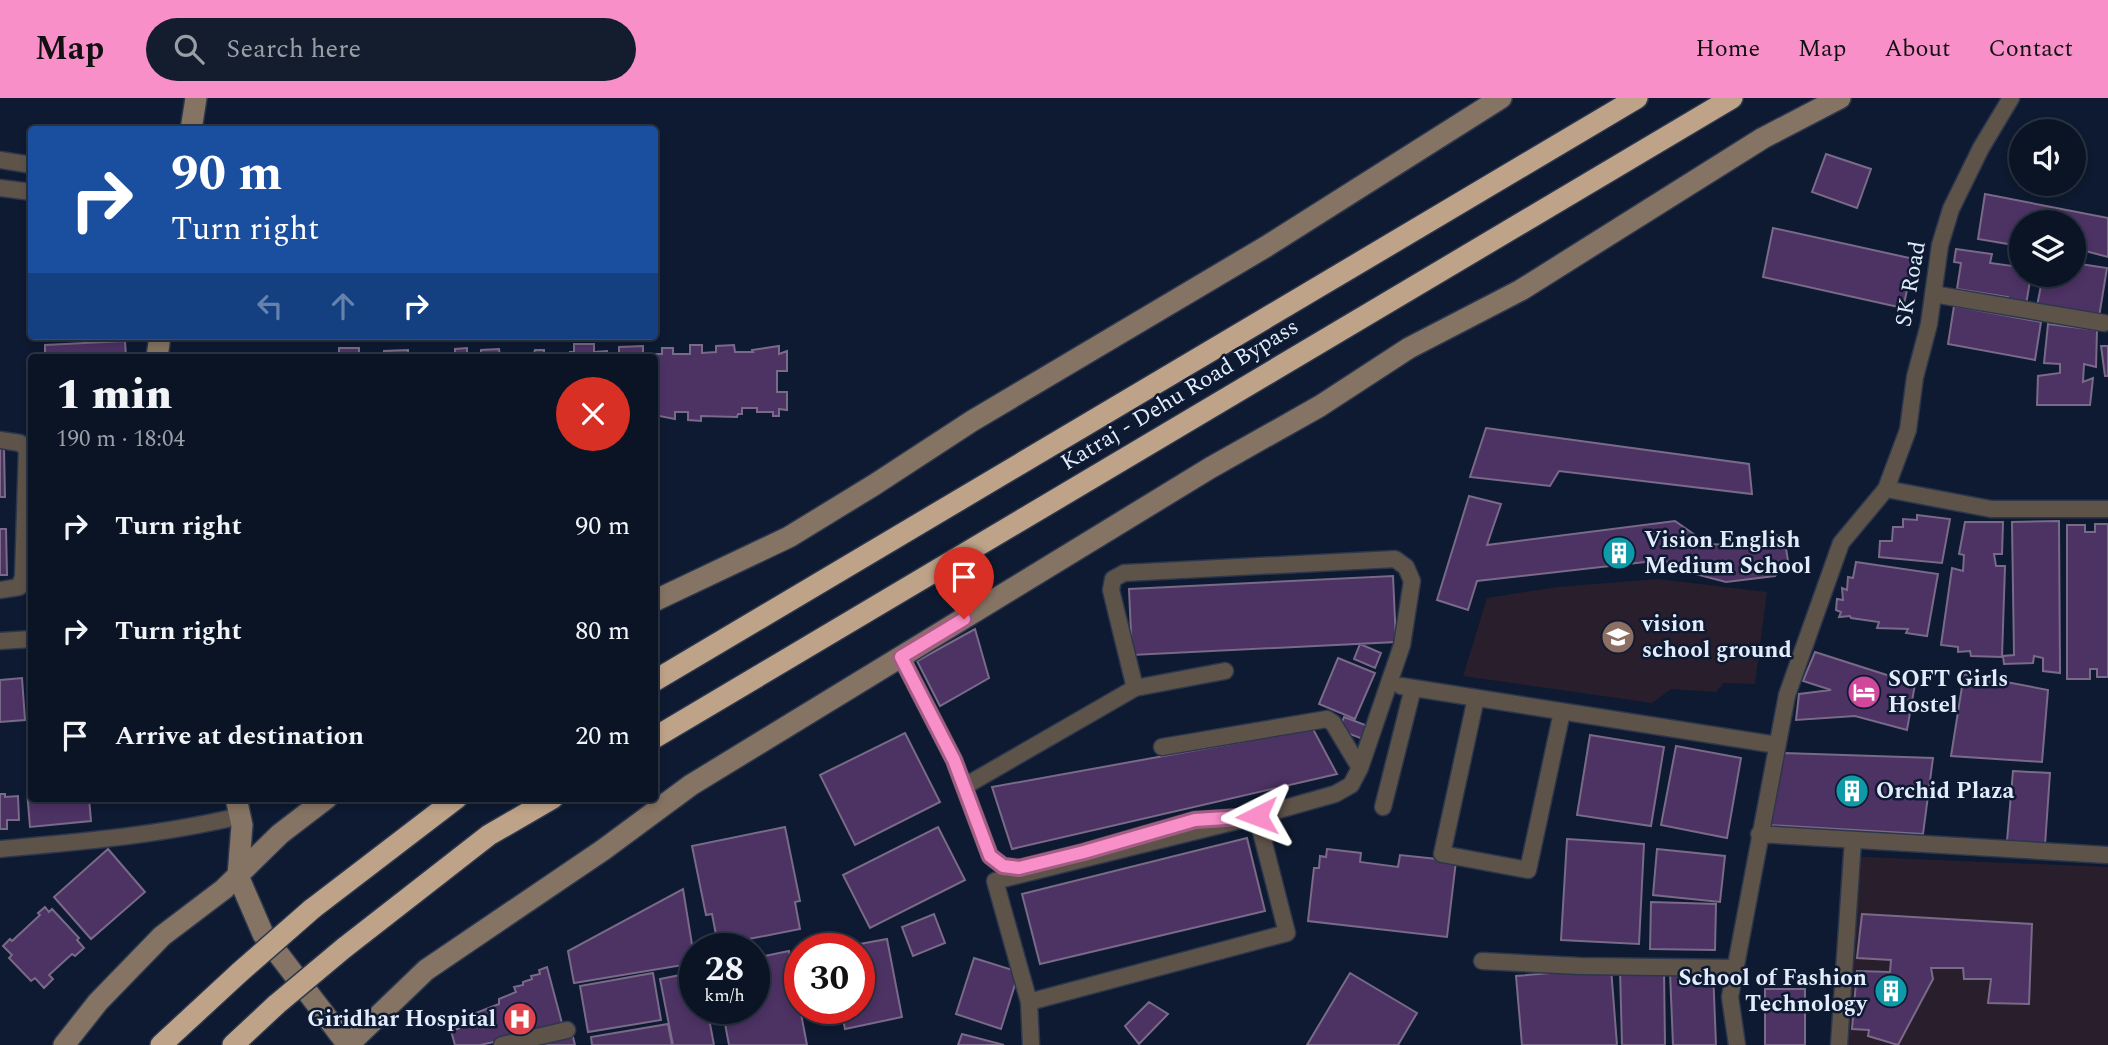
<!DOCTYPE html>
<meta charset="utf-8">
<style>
body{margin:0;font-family:Spectral,serif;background:#131d2d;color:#f1f3f6;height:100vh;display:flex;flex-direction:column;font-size:26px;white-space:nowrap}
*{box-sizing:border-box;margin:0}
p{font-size:23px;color:#999ea7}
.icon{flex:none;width:38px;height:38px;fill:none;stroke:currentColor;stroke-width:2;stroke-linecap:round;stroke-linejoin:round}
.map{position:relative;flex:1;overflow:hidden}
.sheet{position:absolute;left:28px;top:256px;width:630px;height:448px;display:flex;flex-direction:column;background:#0a1425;border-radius:7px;box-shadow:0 4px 10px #0003,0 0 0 2px #2a3342}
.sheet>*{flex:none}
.banner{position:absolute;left:28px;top:28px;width:630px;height:214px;border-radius:7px;box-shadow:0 4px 10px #0003,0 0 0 2px #2a3342;background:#1a4fa0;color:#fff;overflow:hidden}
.buttons{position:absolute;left:2009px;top:21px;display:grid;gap:14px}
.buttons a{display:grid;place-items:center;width:77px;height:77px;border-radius:50%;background:#0a1425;box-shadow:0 4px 10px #0003,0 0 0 2px #2a3342;font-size:35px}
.speed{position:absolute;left:679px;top:835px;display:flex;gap:14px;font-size:35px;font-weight:700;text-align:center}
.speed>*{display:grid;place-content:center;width:91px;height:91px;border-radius:50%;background:#0a1425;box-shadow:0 4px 10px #0003,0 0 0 2px #2a3342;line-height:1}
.speed small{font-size:18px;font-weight:400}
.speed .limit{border:10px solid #d22;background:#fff;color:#111}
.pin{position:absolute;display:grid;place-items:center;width:60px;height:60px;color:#fff;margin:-72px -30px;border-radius:50% 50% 50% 0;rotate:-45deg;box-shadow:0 0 7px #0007}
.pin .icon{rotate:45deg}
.me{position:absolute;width:77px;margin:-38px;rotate:267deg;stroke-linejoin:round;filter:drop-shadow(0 0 5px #0008)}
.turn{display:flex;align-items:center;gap:24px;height:147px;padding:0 28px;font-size:32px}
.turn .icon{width:91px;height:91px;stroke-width:2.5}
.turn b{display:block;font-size:49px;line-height:60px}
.lanes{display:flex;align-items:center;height:66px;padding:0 28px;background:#0003;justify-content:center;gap:35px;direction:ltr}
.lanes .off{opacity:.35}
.round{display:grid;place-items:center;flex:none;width:74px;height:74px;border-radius:37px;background:#131d2d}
.overview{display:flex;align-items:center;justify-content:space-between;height:119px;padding:0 28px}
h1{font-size:42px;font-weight:800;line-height:52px}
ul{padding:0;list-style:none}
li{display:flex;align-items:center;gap:21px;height:105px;padding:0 28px}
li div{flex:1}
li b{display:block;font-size:26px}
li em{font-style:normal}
header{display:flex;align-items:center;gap:42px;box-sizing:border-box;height:98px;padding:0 35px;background:#f98fc9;color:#111}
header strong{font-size:33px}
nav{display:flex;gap:38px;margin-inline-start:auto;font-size:24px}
.search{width:490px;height:63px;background:#131d2d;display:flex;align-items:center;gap:18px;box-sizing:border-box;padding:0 24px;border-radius:38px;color:#999ea7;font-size:26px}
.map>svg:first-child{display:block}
</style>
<header>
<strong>Map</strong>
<div class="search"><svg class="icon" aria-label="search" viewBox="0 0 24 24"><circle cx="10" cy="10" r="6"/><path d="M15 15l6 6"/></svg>Search here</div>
<nav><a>Home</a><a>Map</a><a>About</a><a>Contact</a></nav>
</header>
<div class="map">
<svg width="2108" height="947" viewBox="0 0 2108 947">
<rect width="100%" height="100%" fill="#0e1a31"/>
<path fill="#281e2c" d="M1658,481l109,13 -12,92 -31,-1 -8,9 -45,-3 -19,14 -189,-27 24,-78 70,-11z
M1842,758l266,11v178h-276z"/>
<path fill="#4d3264" stroke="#796a87" stroke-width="2" d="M1826,56l45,15 -14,39 -45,-16z
M1985,96l123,24v39l-34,-9v-26h-53v18l-6,-3 -1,8 -36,-6z
M1773,130l141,31 -11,49 -140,-31z
M1956,151l36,5 -2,9 22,3 2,-9 7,2v16h10l-5,30 -18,-3v-5l-51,-8 4,-26 -7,-1z
M2074,165l33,5 -8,49 -62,-11 6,-31h31z
M1954,208l87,16 -6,38 -87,-16z
M2048,226l49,6 -1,37 -12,-3 -1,18 10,-4 -3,27h-53l1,-29 22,-3v-9l-16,-1z
M125,243l1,16h-81v-12z
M574,246h20v8l13,-1v5h12v-9l24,-1v8h19v-6h11v6h17v-9h12v8l14,-1v-6l18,-1 1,7h18l-1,-2 27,-4v8l8,-3v20h-10v21h10v18l-8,-1v7h-6v-4h-16v-4h-15v6h-4l-1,3 -36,-1v5l-13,-1v-8h-13v7l-21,-4v-58h-84v-5h4z
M2101,248h7v30h-3z
M339,250h20v7h13v2h-37l4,-2z
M467,250v9l14,-1v-6l18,-1 1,7h18v-3h16l1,-3h9v7h-89v-8z
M408,252v7h-24v-6z
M1486,330l263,36 3,30 -193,-23 -9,15 -80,-9z
M0,350h4l1,49h-5z
M1469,398l32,8 -14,41 188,-24 33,23 50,2 3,-9 23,-2 4,26 -13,15 -49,6 -38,-10 -25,-12 -186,21 -9,29 -31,-10z
M1917,417l33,4 -8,44 -63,-6 1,-16h12l1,-14h10v-8l14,1z
M2059,423l1,152 -17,-2v-13l-9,-2 -1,7 -29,1 -1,-8 11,-1 -2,-133z
M1965,424h38l-1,32h-8l2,12h9l-3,91 -31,-1 -1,-5 -12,1v-5l-17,-2 11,-77 11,3 1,-16 -5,-1z
M2095,426h13v153h-11v-8h-7v10h-23v-154h18v7h10z
M0,431h6l1,46h-7z
M1856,464l82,12 -11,62 -21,-3 2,-4 -31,-1 2,-6 -28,-4 -1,-2 -11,1 2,-5 -5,-2 1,-11 6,1 -1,-12 5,2 1,-13 5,1z
M1393,478l3,66 -264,13 -3,-66z
M975,531l14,49 -49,28 -23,-45z
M1360,546l21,9 -6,15 -21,-9z
M1815,554l100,32 -8,46 -52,-14 -59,4 3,-26 32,-4 -28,-9z
M1338,560l37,15 -20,46 -36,-15z
M1964,576l84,16 -6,72 -91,-6z
M22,580l3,42 -25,2v-42z
M1344,619l24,9 -5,13 -24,-9z
M1313,631l24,45 -325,75 -20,-62z
M905,635l35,69 -85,43 -35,-70z
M1590,637l74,12 -13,79 -74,-11z
M1676,648l65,12 -14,80 -66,-13z
M1784,655l149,5 -10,76 -154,-9z
M2013,673l37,2 -5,72 -38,-4z
M27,693h5v7h57l2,23 -61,6z
M0,696h5v3l13,-1 1,24h-12v9h-7z
M785,729l15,74 -5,1 5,27 -82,16 -6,-31 -6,1 -14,-69z
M938,729l27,53 -95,48 -27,-53z
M1247,740l18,73 -225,53 -18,-70z
M1567,741l77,5 -5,100 -78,-4z
M108,751l37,43 -54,47 -37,-42z
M1327,751l34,4 -1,9 38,5 2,-12 56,6 -9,76 -139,-16 6,-53h5l1,-12 6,1z
M1657,751l68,7 -5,46 -67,-7z
M683,791l12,74 -121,20 -6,-32z
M1651,804l65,2 -1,46 -65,-1z
M45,809l4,5 3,-3 27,29 -2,2 7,8 -9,8 -3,-2 -23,21 4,4 -9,9 -9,-10 -4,3 -22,-23 3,-3 -9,-9 7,-7 2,2 28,-26 -2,-2z
M934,816l11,29 -32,13 -11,-29z
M1862,816l170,10 -3,80 -41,-1 3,-24h-27l-1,-11h-32l2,11 -35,66 -30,-9 1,-6 -17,-1 5,-58 33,1 1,-12 -34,-2z
M887,841l15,78 -57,12 -4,-21h18v-60h-21z
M789,853l18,94h-78l-7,-37h32v-50z
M974,860l45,14 -18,57 -45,-15z
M547,869l16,60 -83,18h-25l-4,-14 9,-3 -1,-6 16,-1 -2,-7 26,-10v-5l17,-7 -2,-5 9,-2v-3l9,-3 -1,-3 9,-2 -1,-4z
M1611,870l6,77h-95l-6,-69z
M1664,871l1,76h-43l-2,-75z
M1713,872l3,75h-43l-3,-73z
M695,874v36h12l7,37h-41l-13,-66z
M653,875l8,47 -73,12 -8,-46z
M1350,875l67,40 -19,32h-91z
M1765,891h40v56h-40z
M1149,904l19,12 -29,30 -14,-18z
M668,926l4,21h-80l-1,-8z
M572,935l3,12h-47z
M962,936l42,11h-46z"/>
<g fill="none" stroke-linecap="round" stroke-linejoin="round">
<defs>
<path id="street" d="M0,62l32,5
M0,90l32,4
M1933,196l171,29
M0,342l20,3 7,6 -4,128 -4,10 -19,3
M1886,391l105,20h117
M0,543l32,-2
M901,559l53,103 36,96 13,10 16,2 65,-16 111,-32 62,-4 78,-22 16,-9 9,-17 42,-123 10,-64 -6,-14 -11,-8 -271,14 -11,6 -2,11 24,98 90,-17
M1401,588l376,59
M1476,600l-34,156 86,16 34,-158
M1162,649l165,-28 6,4 27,45
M965,688l170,-98
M1383,709l30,-119
M1257,718l30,117 -258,69 -34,-121z
M1759,736l349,21
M0,751c80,-7 161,-14 240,-33
M1482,863l98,5 156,2
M1029,904l2,43
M502,947l65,-15
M1737,947l-7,-48 57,-302 54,-152 45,-54 22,-59 7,-53 14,-53 11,-79 11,-36 30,-61 30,-50
M1839,947l14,-205"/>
<path id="secondary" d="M191,32l5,-32
M157,259l3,-21
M654,503l135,-64 85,-52 98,-64 295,-175 234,-148
M236,700l6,27 -4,51 25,58 85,111
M64,947l34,-43 64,-66 62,-47 56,-55 47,-36
M348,947l78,-75 177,-120 88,-65 519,-317 110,-62 89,-58 112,-58 242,-152 77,-40"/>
<path id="highway" d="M654,583l983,-583
M654,640l1078,-640
M312,811l145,-111
M344,850l145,-113 64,-37
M161,947l79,-73
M233,947l44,-41"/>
</defs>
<use href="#street" stroke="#2c374d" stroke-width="19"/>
<use href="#secondary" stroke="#2c374d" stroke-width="24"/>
<use href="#highway" stroke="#2c374d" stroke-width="24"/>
<use href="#street" stroke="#5e5349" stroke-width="16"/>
<use href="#secondary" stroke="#857363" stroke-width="21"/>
<use href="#highway" stroke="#bea389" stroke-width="21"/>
<defs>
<path id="highway-bridge" d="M240,874l72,-63
M277,906l67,-56"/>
</defs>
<use href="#highway-bridge" stroke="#2c374d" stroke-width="24" stroke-linecap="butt"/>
<use href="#highway-bridge" stroke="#bea389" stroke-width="21"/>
</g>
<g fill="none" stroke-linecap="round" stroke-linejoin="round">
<defs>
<path id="route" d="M964,521l-63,38 53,103 36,96 13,10 16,2 65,-16 111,-32 62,-4"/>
</defs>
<use href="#route" stroke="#a25d83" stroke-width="18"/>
<use href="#route" stroke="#f98fc9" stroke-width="12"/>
</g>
<defs>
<symbol id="building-disc" viewBox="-11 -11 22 22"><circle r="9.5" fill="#0f9aa8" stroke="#0e1a31"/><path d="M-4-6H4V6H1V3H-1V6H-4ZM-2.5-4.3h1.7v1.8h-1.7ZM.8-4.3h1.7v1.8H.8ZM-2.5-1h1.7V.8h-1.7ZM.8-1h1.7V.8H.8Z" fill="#fff"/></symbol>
<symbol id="school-disc" viewBox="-11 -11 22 22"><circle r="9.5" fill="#8d6e63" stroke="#0e1a31"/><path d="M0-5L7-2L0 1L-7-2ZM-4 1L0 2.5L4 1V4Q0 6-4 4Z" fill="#fff"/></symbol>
<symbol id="hotel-disc" viewBox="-11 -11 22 22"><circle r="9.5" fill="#d1479c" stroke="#0e1a31"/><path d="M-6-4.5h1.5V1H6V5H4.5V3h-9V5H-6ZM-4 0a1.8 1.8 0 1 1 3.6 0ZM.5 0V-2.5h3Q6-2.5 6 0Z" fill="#fff"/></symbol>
<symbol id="hospital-disc" viewBox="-11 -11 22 22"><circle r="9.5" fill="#e0444e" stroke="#0e1a31"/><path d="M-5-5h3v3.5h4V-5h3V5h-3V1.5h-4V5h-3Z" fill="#fff"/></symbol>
</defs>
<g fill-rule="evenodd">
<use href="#building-disc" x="1600" y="436" width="38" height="38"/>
<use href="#school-disc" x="1599" y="520" width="38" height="38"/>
<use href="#hotel-disc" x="1845" y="575" width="38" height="38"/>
<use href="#building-disc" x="1833" y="674" width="38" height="38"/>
<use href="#building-disc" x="1872" y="874" width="38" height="38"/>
<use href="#hospital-disc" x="501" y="902" width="38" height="38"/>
</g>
<g text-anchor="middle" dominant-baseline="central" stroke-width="5" stroke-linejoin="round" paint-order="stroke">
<g font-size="23" fill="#e2ecfc" stroke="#0e1a31">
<text transform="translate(1911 186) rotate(-80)">SK Road</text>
<text transform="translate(1180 297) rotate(-31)">Katraj - Dehu Road Bypass</text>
</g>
<g font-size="23" font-weight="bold" fill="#e2ecfc" stroke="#0e1a31" text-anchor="start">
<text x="1644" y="442">Vision English<tspan x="1644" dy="26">Medium School</tspan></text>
<text x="1642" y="526">vision<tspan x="1642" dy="26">school ground</tspan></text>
<text x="1888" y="581">SOFT Girls<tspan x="1888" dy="26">Hostel</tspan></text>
<text x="1876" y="693">Orchid Plaza</text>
<text x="1867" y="880" text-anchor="end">School of Fashion<tspan x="1867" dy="26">Technology</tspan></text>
<text x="496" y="921" text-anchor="end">Giridhar Hospital</text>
</g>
</g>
</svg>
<div class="buttons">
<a><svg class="icon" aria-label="sound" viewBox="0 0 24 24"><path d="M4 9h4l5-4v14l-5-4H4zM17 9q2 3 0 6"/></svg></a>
<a><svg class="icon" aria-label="layers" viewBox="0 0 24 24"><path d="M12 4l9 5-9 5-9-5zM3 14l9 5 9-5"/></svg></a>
</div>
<div class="speed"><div>28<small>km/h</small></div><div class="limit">30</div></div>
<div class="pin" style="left:964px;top:521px;background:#d93025"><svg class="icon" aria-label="arrive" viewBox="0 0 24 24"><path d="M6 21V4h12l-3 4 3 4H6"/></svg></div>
<svg class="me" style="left:1257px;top:718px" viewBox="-20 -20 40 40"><path d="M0-17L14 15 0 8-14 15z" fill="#f98fc9" stroke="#fff" stroke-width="4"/></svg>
<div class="banner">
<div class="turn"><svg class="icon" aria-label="right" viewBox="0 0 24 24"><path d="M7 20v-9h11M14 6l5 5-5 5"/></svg><div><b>90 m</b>Turn right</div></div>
<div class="lanes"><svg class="icon off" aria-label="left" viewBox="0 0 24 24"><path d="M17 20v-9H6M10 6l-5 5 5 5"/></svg><svg class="icon off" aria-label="ahead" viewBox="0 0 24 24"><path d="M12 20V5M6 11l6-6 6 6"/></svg><svg class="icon" aria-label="right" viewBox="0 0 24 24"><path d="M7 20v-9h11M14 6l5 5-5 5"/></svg></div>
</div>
<section class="sheet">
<div class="overview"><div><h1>1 min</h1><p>190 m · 18:04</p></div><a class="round" style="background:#d93025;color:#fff"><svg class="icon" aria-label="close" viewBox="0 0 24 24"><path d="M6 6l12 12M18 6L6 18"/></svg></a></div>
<ul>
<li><svg class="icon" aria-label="right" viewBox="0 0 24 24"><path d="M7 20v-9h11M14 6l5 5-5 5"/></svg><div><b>Turn right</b></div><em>90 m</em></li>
<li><svg class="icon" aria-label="right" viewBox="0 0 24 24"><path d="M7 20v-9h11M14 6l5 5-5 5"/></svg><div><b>Turn right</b></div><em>80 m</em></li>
<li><svg class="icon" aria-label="arrive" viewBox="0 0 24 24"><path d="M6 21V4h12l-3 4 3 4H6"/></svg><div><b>Arrive at destination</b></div><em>20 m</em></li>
</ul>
</section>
</div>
